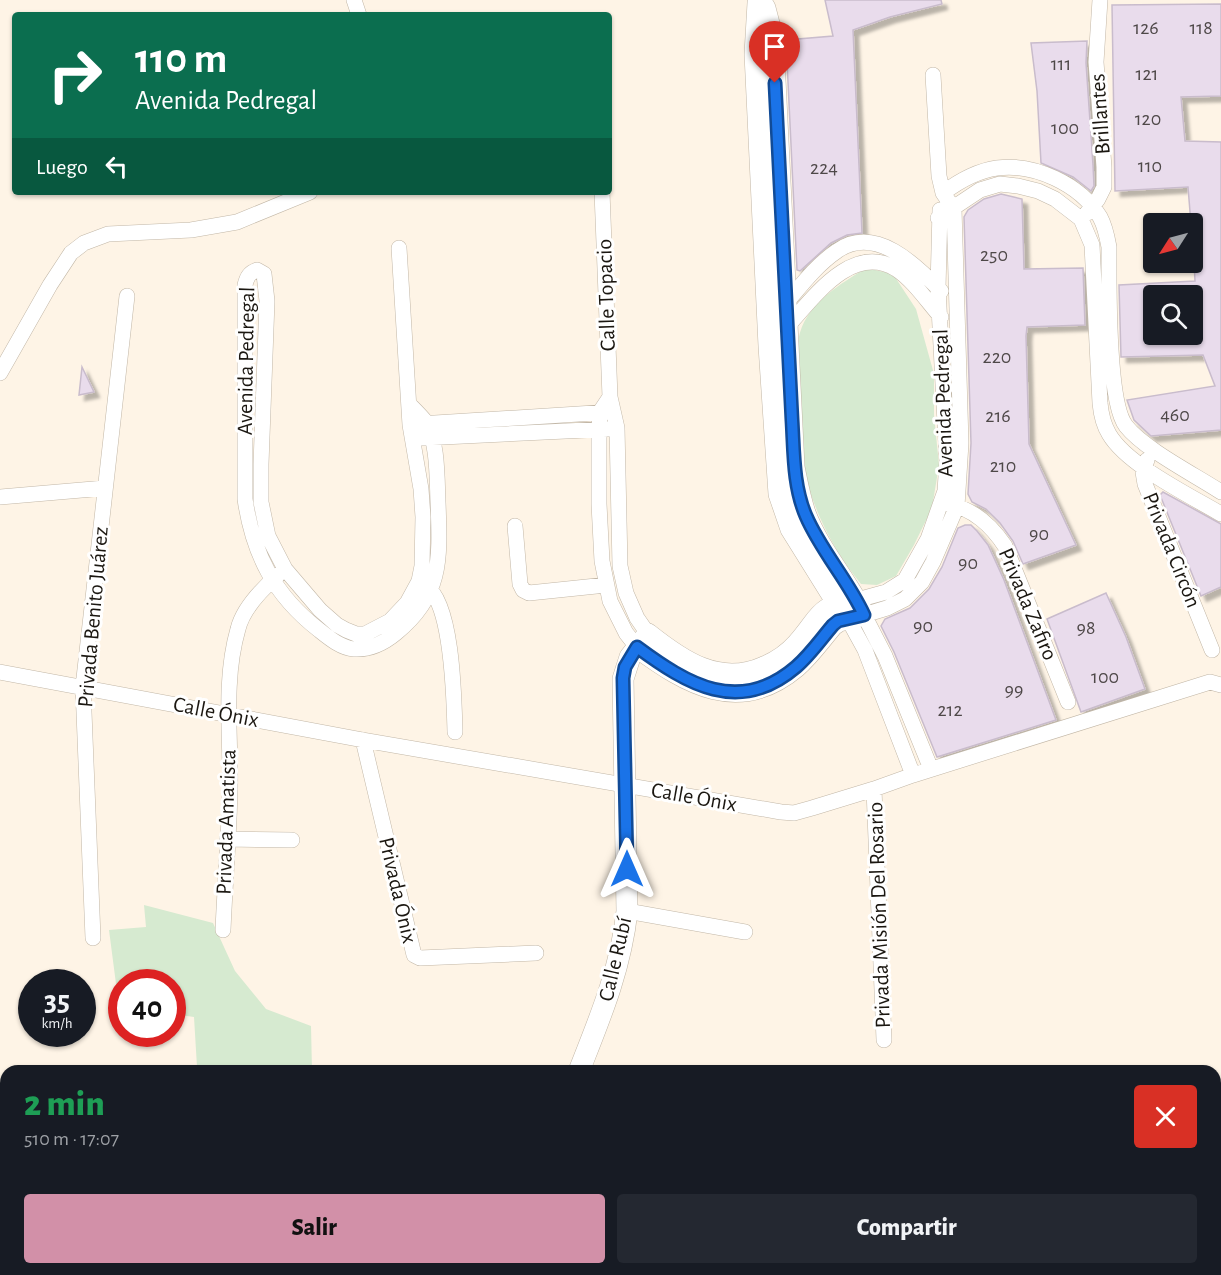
<!DOCTYPE html>
<html lang="es">
<meta charset="utf-8">
<style>
body{margin:0;font-family:"Alegreya Sans",sans-serif;background:#242831;color:#f1f3f6;height:100vh;display:flex;flex-direction:column;font-size:22px;white-space:nowrap}
*{box-sizing:border-box;margin:0}
p{font-size:20px;color:#9ea1a6}
.icon{flex:none;width:33px;height:33px;fill:none;stroke:currentColor;stroke-width:2;stroke-linecap:round;stroke-linejoin:round}
.map{position:relative;flex:1;overflow:hidden}
.details{position:absolute;left:0px;top:1065px;width:1221px;height:210px;display:flex;flex-direction:column;background:#171b24;border-radius:18px 18px 0 0;box-shadow:0 2px 4px #0004}
.details>*{flex:none}
.guide{position:absolute;left:12px;top:12px;width:600px;height:183px;border-radius:6px;box-shadow:0 2px 4px #0004;background:#0b6e4f;color:#fff;overflow:hidden}
.needle{width:39px;rotate:234deg}
.controls{position:absolute;left:1143px;top:213px;display:grid;gap:12px}
.controls a{display:grid;place-items:center;width:60px;height:60px;border-radius:6px;background:#171b24;box-shadow:0 2px 4px #0004;font-size:30px}
.speed{position:absolute;left:18px;top:969px;display:flex;gap:12px;font-size:30px;font-weight:700;text-align:center}
.speed>*{display:grid;place-content:center;width:78px;height:78px;border-radius:50%;background:#171b24;box-shadow:0 2px 4px #0004;line-height:1}
.speed small{font-size:15px;font-weight:400}
.speed .limit{border:9px solid #d22;background:#fff;color:#111}
.pin{position:absolute;display:grid;place-items:center;width:51px;height:51px;color:#fff;margin:-62px -26px;border-radius:50% 50% 50% 0;rotate:-45deg;box-shadow:0 0 6px #0007}
.pin .icon{rotate:45deg}
.me{position:absolute;width:66px;margin:-33px;rotate:0deg;stroke-linejoin:round;filter:drop-shadow(0 0 4px #0008)}
.turn{display:flex;align-items:center;gap:21px;height:126px;padding:0 24px;font-size:27px}
.turn .icon{width:78px;height:78px;stroke-width:2.5}
.turn b{display:block;font-size:42px;line-height:51px}
.then{display:flex;align-items:center;height:57px;padding:0 24px;background:#0003;gap:12px;font-size:22px}
.round{display:grid;place-items:center;flex:none;width:63px;height:63px;border-radius:6px;background:#242831}
.summary{display:flex;align-items:center;justify-content:space-between;height:102px;padding:0 24px}
h1{font-size:36px;font-weight:800;line-height:45px;color:#1e9e55}
.action{display:flex;gap:12px;margin-top:auto;padding:12px 24px}
.action a{flex:1;height:69px;border-radius:6px;background:#d290a8;color:#111;font-size:24px;font-weight:800;line-height:69px;text-align:center}
.action a+a{background:#242831;color:#f1f3f6}
.map>svg:first-child{display:block}
</style>
<div class="map">
<svg width="1221" height="1275" viewBox="0 0 1221 1275">
<defs>
<filter id="shadow"><feDropShadow dx="5.5" dy="5.5" stdDeviation="1.5" flood-color="#0004"/></filter>
</defs>
<rect width="100%" height="100%" fill="#fef4e6"/>
<path fill="#d6ead0" d="M866,268l27,6 23,35 18,65v41l5,50 -7,43 -18,37 -18,31 -19,9 -16,-1c-32,-39 -54,-86 -61,-136 -4,-20 -2,-43 -2,-64 -1,-22 -4,-47 9,-67 14,-22 37,-35 59,-49z
M144,905l69,18 22,48 31,38 45,17 1,45h-89l-26,-4 -3,-50 -21,-3 -1,-32h-50l-1,26 -2,-1 -10,-77 37,-3z
M187,1269h48l-3,6h-48z"/>
<path fill="#e9dcec" stroke="#c9bccc" stroke-width="1.5" fill-rule="evenodd" filter="url(#shadow)" d="M825,0h116l1,4 -52,13 -37,13 9,203 -15,2 -16,8 -31,28 -3,-1 -11,-230 47,-4z
M1221,4v92l-40,1 4,44 36,1v288l-70,6 -17,-16 -7,-20 88,-14 -12,-31 -82,2 -2,-72 76,-4 -3,-57h-1l-3,-37 -73,4 -3,-186zM1154,296h38v38h-38z
M1087,41l-1,22 7,102 1,21 -3,5 -18,-14 -32,-14 -4,-72 -6,-48z
M1001,194l21,5 2,70 59,-1 2,57 -58,2 -1,9 3,108 47,101 -53,19 -10,-23 -13,-18 -14,-14 -14,-7 -4,-8 3,-51 -7,-226 4,-7 16,-11z
M82,367l12,25 -15,3z
M1163,492l58,32v63l-20,9 -41,-101z
M965,525h6l6,6 11,14 16,35 52,140 -119,37 -43,-105 -13,-26 4,-7 25,-11 19,-19 13,-22 16,-39z
M1106,593l20,44 19,52 -64,23 -34,-93z"/>
<g fill="none" stroke-linecap="round" stroke-linejoin="round">
<defs>
<path id="street" d="M354,0l5,15
M602,192l8,205 7,31 3,138 6,27 11,25 11,16
M943,193c16,-12 33,-22 54,-25 37,-5 83,16 103,49 5,9 7,19 9,30 0,35 -2,155 17,179 18,23 69,49 95,66
M1087,213l11,-14 6,-12v-20l-8,-105 4,-62
M938,218l42,-28 20,-6 18,2 20,5 17,8 26,20 11,26 8,158c1,11 3,21 9,31 18,31 80,61 112,80
M399,248l11,177 11,64 2,28 -1,49 -3,15 -12,22 -17,18 -25,13h-9l-10,-4 -9,-5 -17,-15 -35,-41 -17,-33 -7,-34v-38l6,-163 -3,-27 -7,-4c-8,3 -10,7 -12,15v214c8,55 29,96 74,131 10,8 22,18 35,19 16,1 30,-6 42,-16 47,-38 44,-76 42,-131 -1,-22 0,-63 -13,-81 -4,-5 -10,-11 -15,-16
M782,308c17,-20 34,-43 55,-57 38,-27 79,14 104,40
M783,331c27,-28 67,-90 113,-62 17,11 31,32 45,48
M0,373l50,-88 21,-32 13,-10 24,-9 83,-4 46,-8 73,-30
M610,397l-10,15 -1,17v75l3,57 8,40 16,32 11,14
M419,424l191,-12
M422,438l186,-9
M1147,460l-4,12 2,12 67,166
M0,497l105,-9
M948,504c26,5 43,21 57,42l63,156
M515,526l5,58 3,6 6,3 77,-8
M426,586c27,18 28,114 29,146
M857,600l29,-8 19,-12 23,-41 17,-48 2,-30 -9,-173 2,-78
M848,619l17,31 48,125
M0,672l363,68 418,72 13,1 18,-5 62,-19 39,-14 297,-93 11,3
M363,740l51,215 6,3 116,-5
M931,769l-46,-113 -21,-41 23,-7 18,-9 17,-17 11,-20 24,-56 4,-63 -7,-234 -11,-16 -4,-17 -6,-101
M874,789l10,251
M227,839l65,1
M627,911l118,21
M223,930c2,-47 6,-94 7,-141 1,-53 -7,-108 8,-160 5,-21 24,-40 40,-54
M93,938l-10,-251 44,-391
M436,1269v6
M643,1269l2,6
M836,1269l2,6
M1153,1269l2,6"/>
<path id="secondary" d="M758,3l-3,51 14,292 10,148 12,35 53,85
M637,647c50,37 102,68 159,20 14,-12 25,-28 37,-42l6,-4 25,-6c-17,-35 -45,-65 -59,-102 -5,-15 -8,-31 -11,-46l-21,-428 -8,-31 -5,-8
M579,1071c21,-53 42,-103 48,-160l-4,-232 7,-22 18,-23c34,27 71,53 116,33 12,-5 24,-13 33,-23 25,-28 19,-37 60,-44
M167,1275l5,-6
M247,1275l3,-6"/>
</defs>
<use href="#street" stroke="#c2b7a7" stroke-width="16"/>
<use href="#secondary" stroke="#c2b7a7" stroke-width="22"/>
<use href="#street" stroke="#fff" stroke-width="15"/>
<use href="#secondary" stroke="#fff" stroke-width="21"/>
</g>
<g fill="none" stroke-linecap="round" stroke-linejoin="round">
<defs>
<path id="route" d="M627,869l-4,-191 2,-11 12,-20c50,37 102,69 159,20 14,-12 25,-28 37,-42l5,-4 26,-6c-16,-35 -43,-64 -58,-99 -13,-30 -12,-64 -14,-96l-17,-337"/>
</defs>
<use href="#route" stroke="#114b97" stroke-width="15"/>
<use href="#route" stroke="#1a73e8" stroke-width="10"/>
</g>
<g text-anchor="middle" dominant-baseline="central" stroke-width="6" stroke-linejoin="round" paint-order="stroke">
<g font-size="20" fill="#4e4848">
<text x="1146" y="28">126</text>
<text x="1201" y="28">118</text>
<text x="1061" y="64">111</text>
<text x="1147" y="74">121</text>
<text x="1148" y="119">120</text>
<text x="1065" y="128">100</text>
<text x="1150" y="166">110</text>
<text x="824" y="168">224</text>
<text x="994" y="255">250</text>
<text x="997" y="357">220</text>
<text x="1175" y="415">460</text>
<text x="998" y="416">216</text>
<text x="1003" y="466">210</text>
<text x="1039" y="534">90</text>
<text x="968" y="563">90</text>
<text x="923" y="626">90</text>
<text x="1086" y="628">98</text>
<text x="1105" y="677">100</text>
<text x="1014" y="690">99</text>
<text x="950" y="710">212</text>
</g>
<g font-size="22" fill="#1b1711" stroke="#fff">
<text transform="translate(1100 114) rotate(-94)">Brillantes</text>
<text transform="translate(606 295) rotate(-92)">Calle Topacio</text>
<text transform="translate(246 361) rotate(-89)">Avenida Pedregal</text>
<text transform="translate(943 403) rotate(-92)">Avenida Pedregal</text>
<text transform="translate(1172 550) rotate(68)">Privada Circón</text>
<text transform="translate(1028 604) rotate(67)">Privada Zafiro</text>
<text transform="translate(93 617) rotate(-85)">Privada Benito Juárez</text>
<text transform="translate(216 712) rotate(11)">Calle Ónix</text>
<text transform="translate(694 797) rotate(10)">Calle Ónix</text>
<text transform="translate(226 822) rotate(-88)">Privada Amatista</text>
<text transform="translate(398 890) rotate(77)">Privada Ónix</text>
<text transform="translate(879 915) rotate(-92)">Privada Misión Del Rosario</text>
<text transform="translate(615 959) rotate(-77)">Calle Rubí</text>
</g>
</g>
</svg>
<div class="controls">
<a><svg class="needle" viewBox="-14 -14 28 28"><path d="M0-13l5 13h-10z" fill="#e53935"/><path d="M0 13l5-13h-10z" fill="#9ea1a6"/></svg></a>
<a><svg class="icon" aria-label="search" viewBox="0 0 24 24"><circle cx="10" cy="10" r="6"/><path d="M15 15l6 6"/></svg></a>
</div>
<div class="speed"><div>35<small>km/h</small></div><div class="limit">40</div></div>
<div class="pin" style="left:775px;top:83px;background:#d93025"><svg class="icon" aria-label="arrive" viewBox="0 0 24 24"><path d="M6 21V4h12l-3 4 3 4H6"/></svg></div>
<svg class="me" style="left:627px;top:869px" viewBox="-20 -20 40 40"><path d="M0-17L14 15 0 8-14 15z" fill="#1a73e8" stroke="#fff" stroke-width="4"/></svg>
<div class="guide">
<div class="turn"><svg class="icon" aria-label="right" viewBox="0 0 24 24"><path d="M7 20v-9h11M14 6l5 5-5 5"/></svg><div><b>110 m</b>Avenida Pedregal</div></div>
<div class="then">Luego<svg class="icon" aria-label="left" viewBox="0 0 24 24"><path d="M17 20v-9H6M10 6l-5 5 5 5"/></svg></div>
</div>
<section class="details">
<div class="summary"><div><h1>2 min</h1><p>510 m · 17:07</p></div><a class="round" style="background:#d93025;color:#fff"><svg class="icon" aria-label="close" viewBox="0 0 24 24"><path d="M6 6l12 12M18 6L6 18"/></svg></a></div>
<div class="action"><a>Salir</a><a>Compartir</a></div>
</section>
</div>
